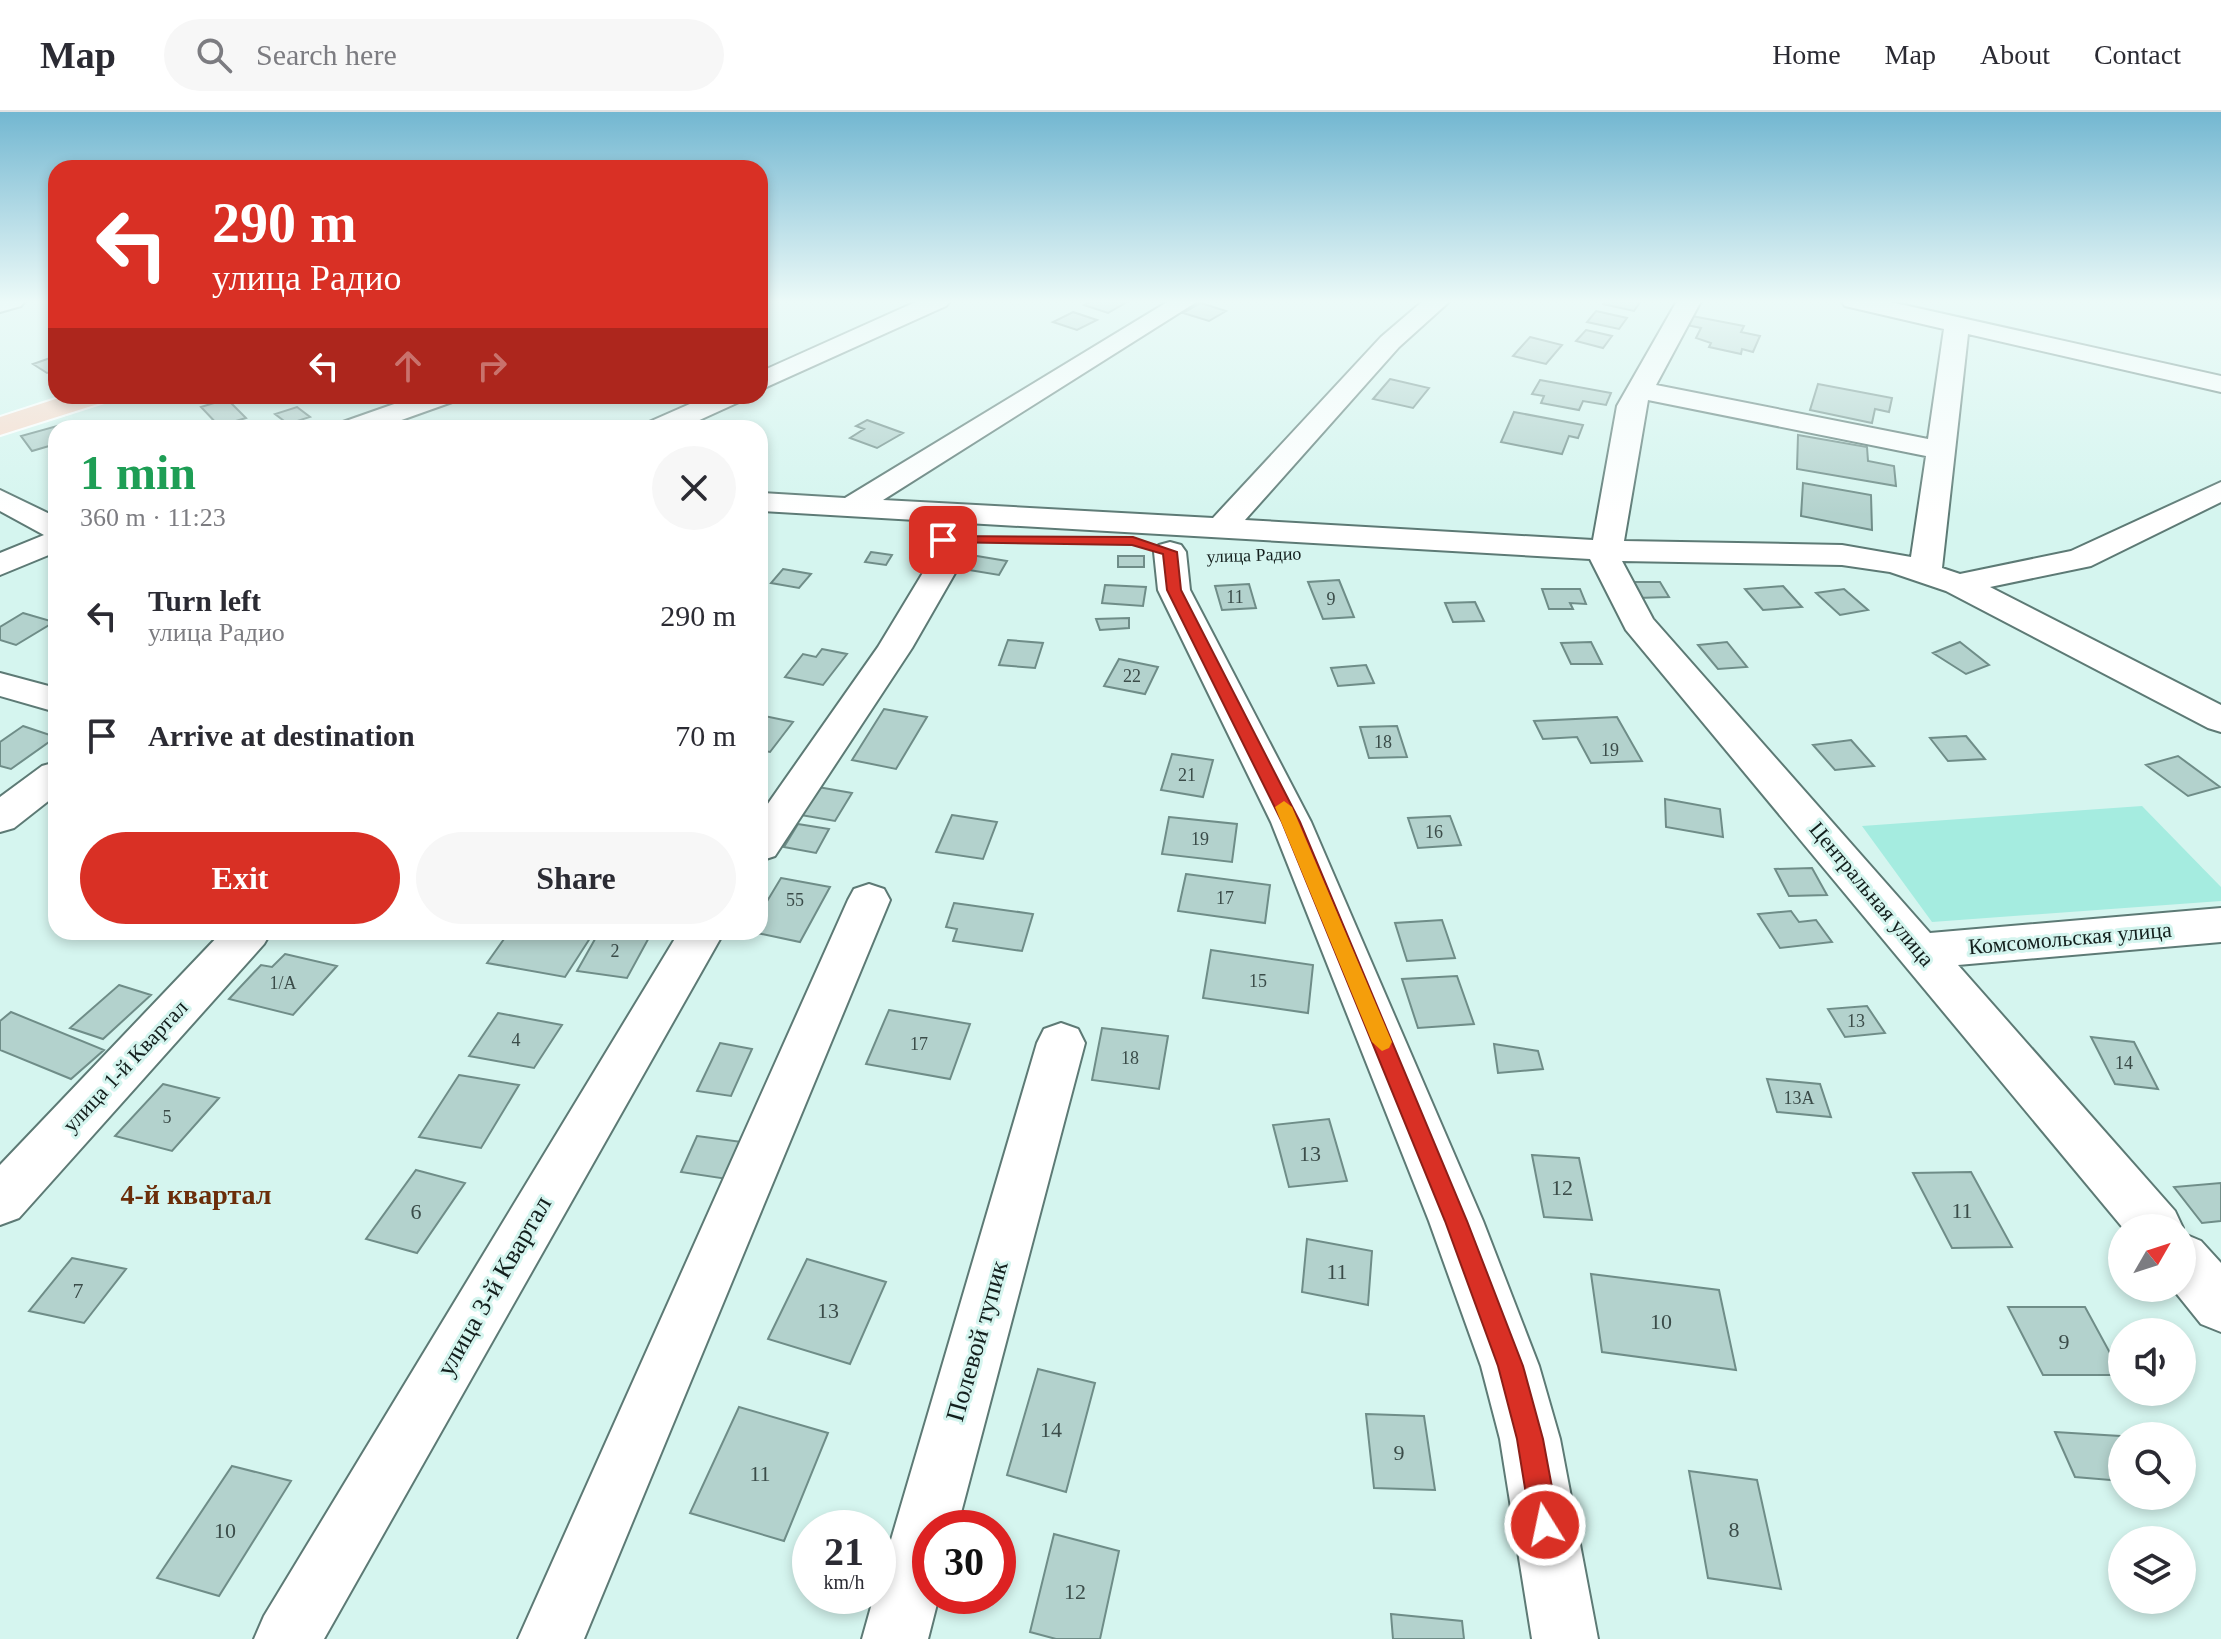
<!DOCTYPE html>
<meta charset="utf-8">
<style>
body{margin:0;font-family:Georgia,serif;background:#f7f7f7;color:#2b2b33;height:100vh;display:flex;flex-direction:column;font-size:30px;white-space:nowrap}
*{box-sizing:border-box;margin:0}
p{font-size:26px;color:#7c7c81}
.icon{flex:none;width:44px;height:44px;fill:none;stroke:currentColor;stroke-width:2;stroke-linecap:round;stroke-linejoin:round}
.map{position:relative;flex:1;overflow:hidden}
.drawer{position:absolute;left:48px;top:308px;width:720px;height:520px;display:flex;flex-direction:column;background:#fff;border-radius:24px;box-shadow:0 4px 12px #0003}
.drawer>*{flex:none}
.top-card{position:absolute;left:48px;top:48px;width:720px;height:244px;border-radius:24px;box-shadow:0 4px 12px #0003;background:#d93025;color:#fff;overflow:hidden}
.needle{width:52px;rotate:51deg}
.controls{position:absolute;left:2108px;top:1102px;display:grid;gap:16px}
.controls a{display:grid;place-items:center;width:88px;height:88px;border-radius:50%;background:#fff;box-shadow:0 4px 12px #0003;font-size:40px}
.speed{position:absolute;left:792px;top:1398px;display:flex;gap:16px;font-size:40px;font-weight:700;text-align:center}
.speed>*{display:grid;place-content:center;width:104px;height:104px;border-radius:50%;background:#fff;box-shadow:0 4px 12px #0003;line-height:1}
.speed small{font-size:20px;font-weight:400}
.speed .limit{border:12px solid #d22;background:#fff;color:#111}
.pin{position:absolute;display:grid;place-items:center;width:68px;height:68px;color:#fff;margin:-34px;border-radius:16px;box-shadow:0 4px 12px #0006}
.me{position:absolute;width:88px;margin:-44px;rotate:350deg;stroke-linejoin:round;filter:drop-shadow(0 0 6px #0008)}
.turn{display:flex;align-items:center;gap:28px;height:168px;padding:0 32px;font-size:36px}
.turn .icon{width:104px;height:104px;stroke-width:2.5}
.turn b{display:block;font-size:56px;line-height:68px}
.lanes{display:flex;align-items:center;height:76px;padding:0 32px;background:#0003;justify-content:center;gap:40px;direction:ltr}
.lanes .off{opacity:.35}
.round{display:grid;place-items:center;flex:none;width:84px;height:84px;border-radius:42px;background:#f7f7f7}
.head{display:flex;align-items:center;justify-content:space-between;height:136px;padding:0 32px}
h1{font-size:48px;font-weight:700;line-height:60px;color:#1e9e55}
.primary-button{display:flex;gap:16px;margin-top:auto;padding:16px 32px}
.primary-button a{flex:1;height:92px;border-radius:48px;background:#d93025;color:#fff;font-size:32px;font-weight:700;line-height:92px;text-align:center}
.primary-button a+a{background:#f7f7f7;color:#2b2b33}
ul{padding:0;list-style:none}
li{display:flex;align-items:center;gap:24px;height:120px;padding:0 32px}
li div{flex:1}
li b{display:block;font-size:30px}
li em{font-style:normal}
header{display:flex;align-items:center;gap:48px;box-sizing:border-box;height:112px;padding:0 40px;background:#fff;border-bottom:2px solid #e1e1e2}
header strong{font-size:38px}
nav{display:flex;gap:44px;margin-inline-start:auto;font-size:28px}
.search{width:560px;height:72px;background:#f7f7f7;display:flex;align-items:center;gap:20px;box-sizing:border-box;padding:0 28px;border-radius:44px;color:#7c7c81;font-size:30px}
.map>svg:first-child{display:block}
</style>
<header>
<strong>Map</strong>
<div class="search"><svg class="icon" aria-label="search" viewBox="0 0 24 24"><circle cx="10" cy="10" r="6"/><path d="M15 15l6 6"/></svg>Search here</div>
<nav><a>Home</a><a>Map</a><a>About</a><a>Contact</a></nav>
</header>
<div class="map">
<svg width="2221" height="1527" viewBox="0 0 2221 1527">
<rect width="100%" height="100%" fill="#d5f5ef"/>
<path fill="#a5ece0" d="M2142,694l79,81v14l-289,21 -70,-96z"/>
<path fill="#b3d2cd" stroke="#6f8d88" stroke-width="2" d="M1091,189h33l3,1 -19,11 -24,-8z
M1605,189h36l-7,10 -31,-7z
M1201,191l25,8 -17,10 -26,-8z
M1596,199l31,7 -8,11 -32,-7z
M1073,200l24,8 -20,10 -24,-8z
M1692,204l52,10 -3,6 19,4 -7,16 -11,-3 -1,5 -32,-7 2,-4 -15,-5 5,-10 -14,-3z
M1586,218l26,6 -9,12 -27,-7z
M1530,225l32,8 -16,19 -33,-8z
M56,244v14l-9,3 -14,-9z
M1390,267l39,9 -16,20 -40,-9z
M1540,268l71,13 -5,12 -23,-4 -4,9 -38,-7 3,-7 -12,-2z
M1818,272l74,14 -3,14 -14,-3 -3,14 -62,-13z
M227,287l19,19 -27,8 -18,-19z
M297,295l13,10 -22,7 -13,-10z
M1514,300l69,13 -5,13 -9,-2 -7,18 -61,-12z
M867,308l36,13 -26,15 -27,-10 14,-9 -8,-3z
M57,314l-1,18 -24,7 -11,-15z
M1798,323l69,12 1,14 26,5 2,20 -99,-17z
M1803,371l68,12 1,35 -71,-14z
M871,440l21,3 -6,10 -21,-3z
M971,443l36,6 -8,14 -36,-6z
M1118,444h26v11h-26z
M783,457l28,5 -12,14 -28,-5z
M1339,468l15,37 -31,2 -15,-37z
M1628,470h32l9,15 -32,1z
M1249,472l7,24 -34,2 -7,-24z
M1105,473l41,2 -3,19 -41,-3z
M1783,474l19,21 -39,3 -18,-21z
M1542,477h38l6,15 -16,-1 3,6h-24z
M1844,477l24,21 -28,5 -24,-22z
M1475,490l9,19 -31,1 -8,-19z
M23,501l31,9 -38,23 -16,-5v-13z
M1129,506v10l-29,2 -4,-11z
M1008,528l35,3 -8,25 -36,-3z
M1591,530l11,22h-31l-10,-21z
M1727,530l20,25 -29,2 -20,-24z
M1960,530l29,23 -23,9 -33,-21z
M822,537l25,5 -24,31 -38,-8 18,-23 13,3z
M1119,547l39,8 -13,27 -41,-8z
M1366,553l8,18 -36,3 -7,-18z
M884,597l43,8 -31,52 -44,-9z
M760,603l33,7 -23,30 -10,-2z
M1617,605l25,44 -51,2 -14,-26 -34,2 -9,-18z
M23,614l33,11 -45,32 -11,-3v-24z
M1397,614l10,31 -38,1 -9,-31z
M1966,624l19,23 -37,2 -18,-23z
M1851,628l23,26 -39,4 -22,-25z
M1172,642l41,6 -10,37 -42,-7z
M2178,644l42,31 -32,9 -42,-31z
M818,675l34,6 -17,28 -34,-6z
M1665,687l55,10 3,28 -57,-10z
M952,703l45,7 -14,37 -47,-7z
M1450,704l11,29 -43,3 -10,-30z
M1169,705l68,7 -5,38 -70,-8z
M798,712l31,5 -13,24 -32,-6z
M1812,756l15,27 -38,1 -14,-27z
M1186,762l84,11 -5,38 -87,-12z
M781,766l49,9 -30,55 -48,-10h8v-19z
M954,791l79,11 -11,37 -69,-10 4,-12 -11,-2z
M1791,799l8,11 17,-2 16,22 -52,6 -22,-34z
M1442,808l13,38 -48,3 -12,-38z
M509,820h85l-29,45 -78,-14z
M599,820h53l-25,46 -50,-7z
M1211,838l102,15 -5,48 -105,-15z
M285,842l52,12 -44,49 -64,-16 32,-34 11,2z
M1457,864l17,48 -56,4 -16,-49z
M119,873l32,10 -48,44 -33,-11z
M1867,894l18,27 -40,4 -17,-28z
M889,898l81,14 -20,55 -84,-15z
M11,900l93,38 -33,29 -71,-29v-29z
M498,901l64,12 -28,43 -65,-12z
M1102,916l66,8 -9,53 -67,-9z
M2091,925l43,5 24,47 -43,-5z
M720,931l32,6 -21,47 -34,-5z
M1494,932l44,7 5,18 -45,4z
M459,963l60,10 -38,63 -62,-11z
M1767,967l53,5 11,33 -54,-5z
M163,972l56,14 -47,53 -57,-15z
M1329,1007l18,62 -58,6 -16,-62z
M697,1024l45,6 -15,37 -46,-7z
M1532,1043l47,3 13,62 -48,-3z
M416,1058l49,13 -48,70 -51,-14z
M1971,1060l41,75 -60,1 -39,-75z
M2221,1071v38l-19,2 -28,-36z
M1307,1127l65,12 -4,54 -66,-13z
M72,1146l54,11 -42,54 -55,-12z
M807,1147l79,23 -36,82 -82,-25z
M1591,1162l128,16 17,80 -134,-18z
M2008,1195h77l37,68h-79z
M1038,1257l57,14 -29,109 -59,-17z
M739,1295l89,26 -44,108 -94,-28z
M1366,1302l58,2 11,74 -61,-2z
M2055,1320l65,4 2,45 -47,-4z
M232,1354l59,15 -72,115 -62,-18z
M1689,1359l68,9 24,109 -73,-11z
M1054,1422l65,17 -19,88h-44l-26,-7z
M1391,1502l71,7 2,18h-71z"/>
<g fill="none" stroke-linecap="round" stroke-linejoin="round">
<defs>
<path id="minor" d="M0,189h25l-4,5 -21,6z
M918,189h32l-4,5 -186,84v-18z
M1169,189h29l-315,199 330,18 168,-181 42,-36h27l-51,46 -154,173 348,20 24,-134 60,-105h24l-45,84 272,54 16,-110 -99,-23 -4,-5h45l335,75v16l-253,-58 -26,234 18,6 111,-23 150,-69v20l-130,64 -101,21 231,118v27l-13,-4 -262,-137 -56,-19 -48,-7 -220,-4 31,58 277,314 291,-25v34l-263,23 217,246 8,17 -1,1 -59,-1 -497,-598 -36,-71 -830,-48v-18l85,5zM1648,288l278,56 -15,101 -69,-12 -218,-4z
M417,284h39l-4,6 -73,26h-40l4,-6z
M708,284h35l-4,6 -57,26h-37l4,-6z
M0,378l56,27v35l-56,23v-22l44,-18 -44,-24z
M958,419l11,2 5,7 -62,108 -137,208 -15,5v-46l118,-168 69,-114z
M1170,430l11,3 5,7 4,38 121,232 172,399 56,145 21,73 38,200h-66l-32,-200 -19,-73 -52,-145 -158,-399 -113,-232 -4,-38 5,-7z
M0,561l56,15v24l-56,-16z
M56,650v33l-42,33 -14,4v-35l42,-31z
M869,772l15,5 6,11 -306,739h-66l330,-739 6,-11z
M222,820h49l-7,12 -245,274 -19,7v-60z
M679,820h45l-400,707h-70l10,-23z
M1061,911l17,6 7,14 -128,485h-27v68h9l-11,43h-66l12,-43h4v-12l159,-541 7,-14z
M2182,1121l19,8 20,22v69l-20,-8 -29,-36h10z"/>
<path id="major" d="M65,284h43l-4,6 -104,33v-18z"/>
</defs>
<use href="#minor" stroke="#5d7a75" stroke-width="4"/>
<use href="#major" stroke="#fff" stroke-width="4"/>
<use href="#minor" fill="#fff" fill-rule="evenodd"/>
<use href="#major" fill="#fadacb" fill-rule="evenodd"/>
</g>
<linearGradient id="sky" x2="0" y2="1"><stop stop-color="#73b7d1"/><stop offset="0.47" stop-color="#ecfaf8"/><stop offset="1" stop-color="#ecfaf8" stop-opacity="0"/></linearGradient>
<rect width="2221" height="403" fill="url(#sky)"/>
<path fill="#d93025" stroke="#8d1f18" stroke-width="2" d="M943,424l190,1 44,15 4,38 119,232 167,399 56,145 20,73 16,86 -4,9 -10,4 -10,-4 -4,-9 -14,-86 -19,-73 -53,-145 -163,-399 -115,-232 -4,-36 -31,-9 -194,-3v-5z"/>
<path fill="#f59e0b" d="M1284,689l8,6 100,235 -3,6 -7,3 -10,-9 -97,-235z"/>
<g text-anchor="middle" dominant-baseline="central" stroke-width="6" stroke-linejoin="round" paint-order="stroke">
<g font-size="18" fill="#131f1d" stroke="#d5f5ef">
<text transform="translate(1254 443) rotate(-2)">улица Радио</text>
</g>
<g font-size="18" fill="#3b4c49">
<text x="1235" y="485">11</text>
<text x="1331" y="487">9</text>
<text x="1132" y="564">22</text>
<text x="1383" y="630">18</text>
<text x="1610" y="638">19</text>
<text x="1187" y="663">21</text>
<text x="1434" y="720">16</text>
<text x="1200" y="727">19</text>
<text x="1225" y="786">17</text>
<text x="795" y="788">55</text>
<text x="615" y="839">2</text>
<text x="1258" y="869">15</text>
<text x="283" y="871">1/А</text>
<text x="1856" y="909">13</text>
<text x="516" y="928">4</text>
<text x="919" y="932">17</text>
<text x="1130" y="946">18</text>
<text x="2124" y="951">14</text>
<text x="1799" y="986">13А</text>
<text x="167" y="1005">5</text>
</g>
<g font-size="22" fill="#131f1d" stroke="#d5f5ef">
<text transform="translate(1872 782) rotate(50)">Центральная улица</text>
<text transform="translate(2070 826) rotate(-5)">Комсомольская улица</text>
<text transform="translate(125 954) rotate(-47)">улица 1-й Квартал</text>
</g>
<g font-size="22" fill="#3b4c49">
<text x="1310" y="1041">13</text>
<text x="1562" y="1075">12</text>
<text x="1962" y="1098">11</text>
<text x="416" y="1099">6</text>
<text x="1337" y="1159">11</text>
<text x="78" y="1178">7</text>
<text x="828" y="1198">13</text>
<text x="1661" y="1209">10</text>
<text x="2064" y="1229">9</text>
<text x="1051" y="1317">14</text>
<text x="1399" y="1340">9</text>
<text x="760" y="1361">11</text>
<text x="1734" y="1417">8</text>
<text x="225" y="1418">10</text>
<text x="1075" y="1479">12</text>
</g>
<g font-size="26" fill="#131f1d" stroke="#d5f5ef">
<text transform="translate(494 1174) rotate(-60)">улица 3-й Квартал</text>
<text transform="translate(977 1229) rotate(-74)">Полевой тупик</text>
</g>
<g font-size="28" font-weight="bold" fill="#6b2d09" stroke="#d5f5ef">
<text x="196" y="1082">4-й квартал</text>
</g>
</g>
</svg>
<div class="controls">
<a><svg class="needle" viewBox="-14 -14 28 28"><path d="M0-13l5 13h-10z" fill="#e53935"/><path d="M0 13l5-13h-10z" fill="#7c7c81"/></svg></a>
<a><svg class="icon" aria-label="sound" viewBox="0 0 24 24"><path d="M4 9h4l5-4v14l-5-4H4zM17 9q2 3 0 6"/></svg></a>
<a><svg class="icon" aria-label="search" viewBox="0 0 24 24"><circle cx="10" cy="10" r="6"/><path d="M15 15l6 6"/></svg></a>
<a><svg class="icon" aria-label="layers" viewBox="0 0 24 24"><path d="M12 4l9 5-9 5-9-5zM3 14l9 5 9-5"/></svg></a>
</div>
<div class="speed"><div>21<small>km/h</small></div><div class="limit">30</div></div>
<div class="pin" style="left:943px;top:428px;background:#d93025"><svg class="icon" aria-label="arrive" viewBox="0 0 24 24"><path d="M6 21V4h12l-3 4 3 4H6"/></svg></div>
<svg class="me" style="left:1545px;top:1413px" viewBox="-20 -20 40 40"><circle r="17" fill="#d93025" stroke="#fff" stroke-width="3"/><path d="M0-11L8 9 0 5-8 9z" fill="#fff"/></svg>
<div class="top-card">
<div class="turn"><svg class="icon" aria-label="left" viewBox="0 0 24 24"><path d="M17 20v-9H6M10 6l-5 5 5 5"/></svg><div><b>290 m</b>улица Радио</div></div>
<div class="lanes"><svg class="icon" aria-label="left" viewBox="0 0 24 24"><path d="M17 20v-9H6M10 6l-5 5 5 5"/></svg><svg class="icon off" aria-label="ahead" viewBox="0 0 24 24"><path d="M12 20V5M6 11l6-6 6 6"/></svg><svg class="icon off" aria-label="right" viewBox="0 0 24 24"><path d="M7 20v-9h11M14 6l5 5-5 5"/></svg></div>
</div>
<section class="drawer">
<div class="head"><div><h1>1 min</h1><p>360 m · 11:23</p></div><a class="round"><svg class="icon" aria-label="close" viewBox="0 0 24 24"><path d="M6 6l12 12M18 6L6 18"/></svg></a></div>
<ul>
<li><svg class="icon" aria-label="left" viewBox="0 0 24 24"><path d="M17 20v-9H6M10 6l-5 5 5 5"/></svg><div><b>Turn left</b><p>улица Радио</p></div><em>290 m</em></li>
<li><svg class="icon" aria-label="arrive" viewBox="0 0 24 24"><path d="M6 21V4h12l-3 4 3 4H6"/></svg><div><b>Arrive at destination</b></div><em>70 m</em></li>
</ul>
<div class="primary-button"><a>Exit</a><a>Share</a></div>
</section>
</div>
